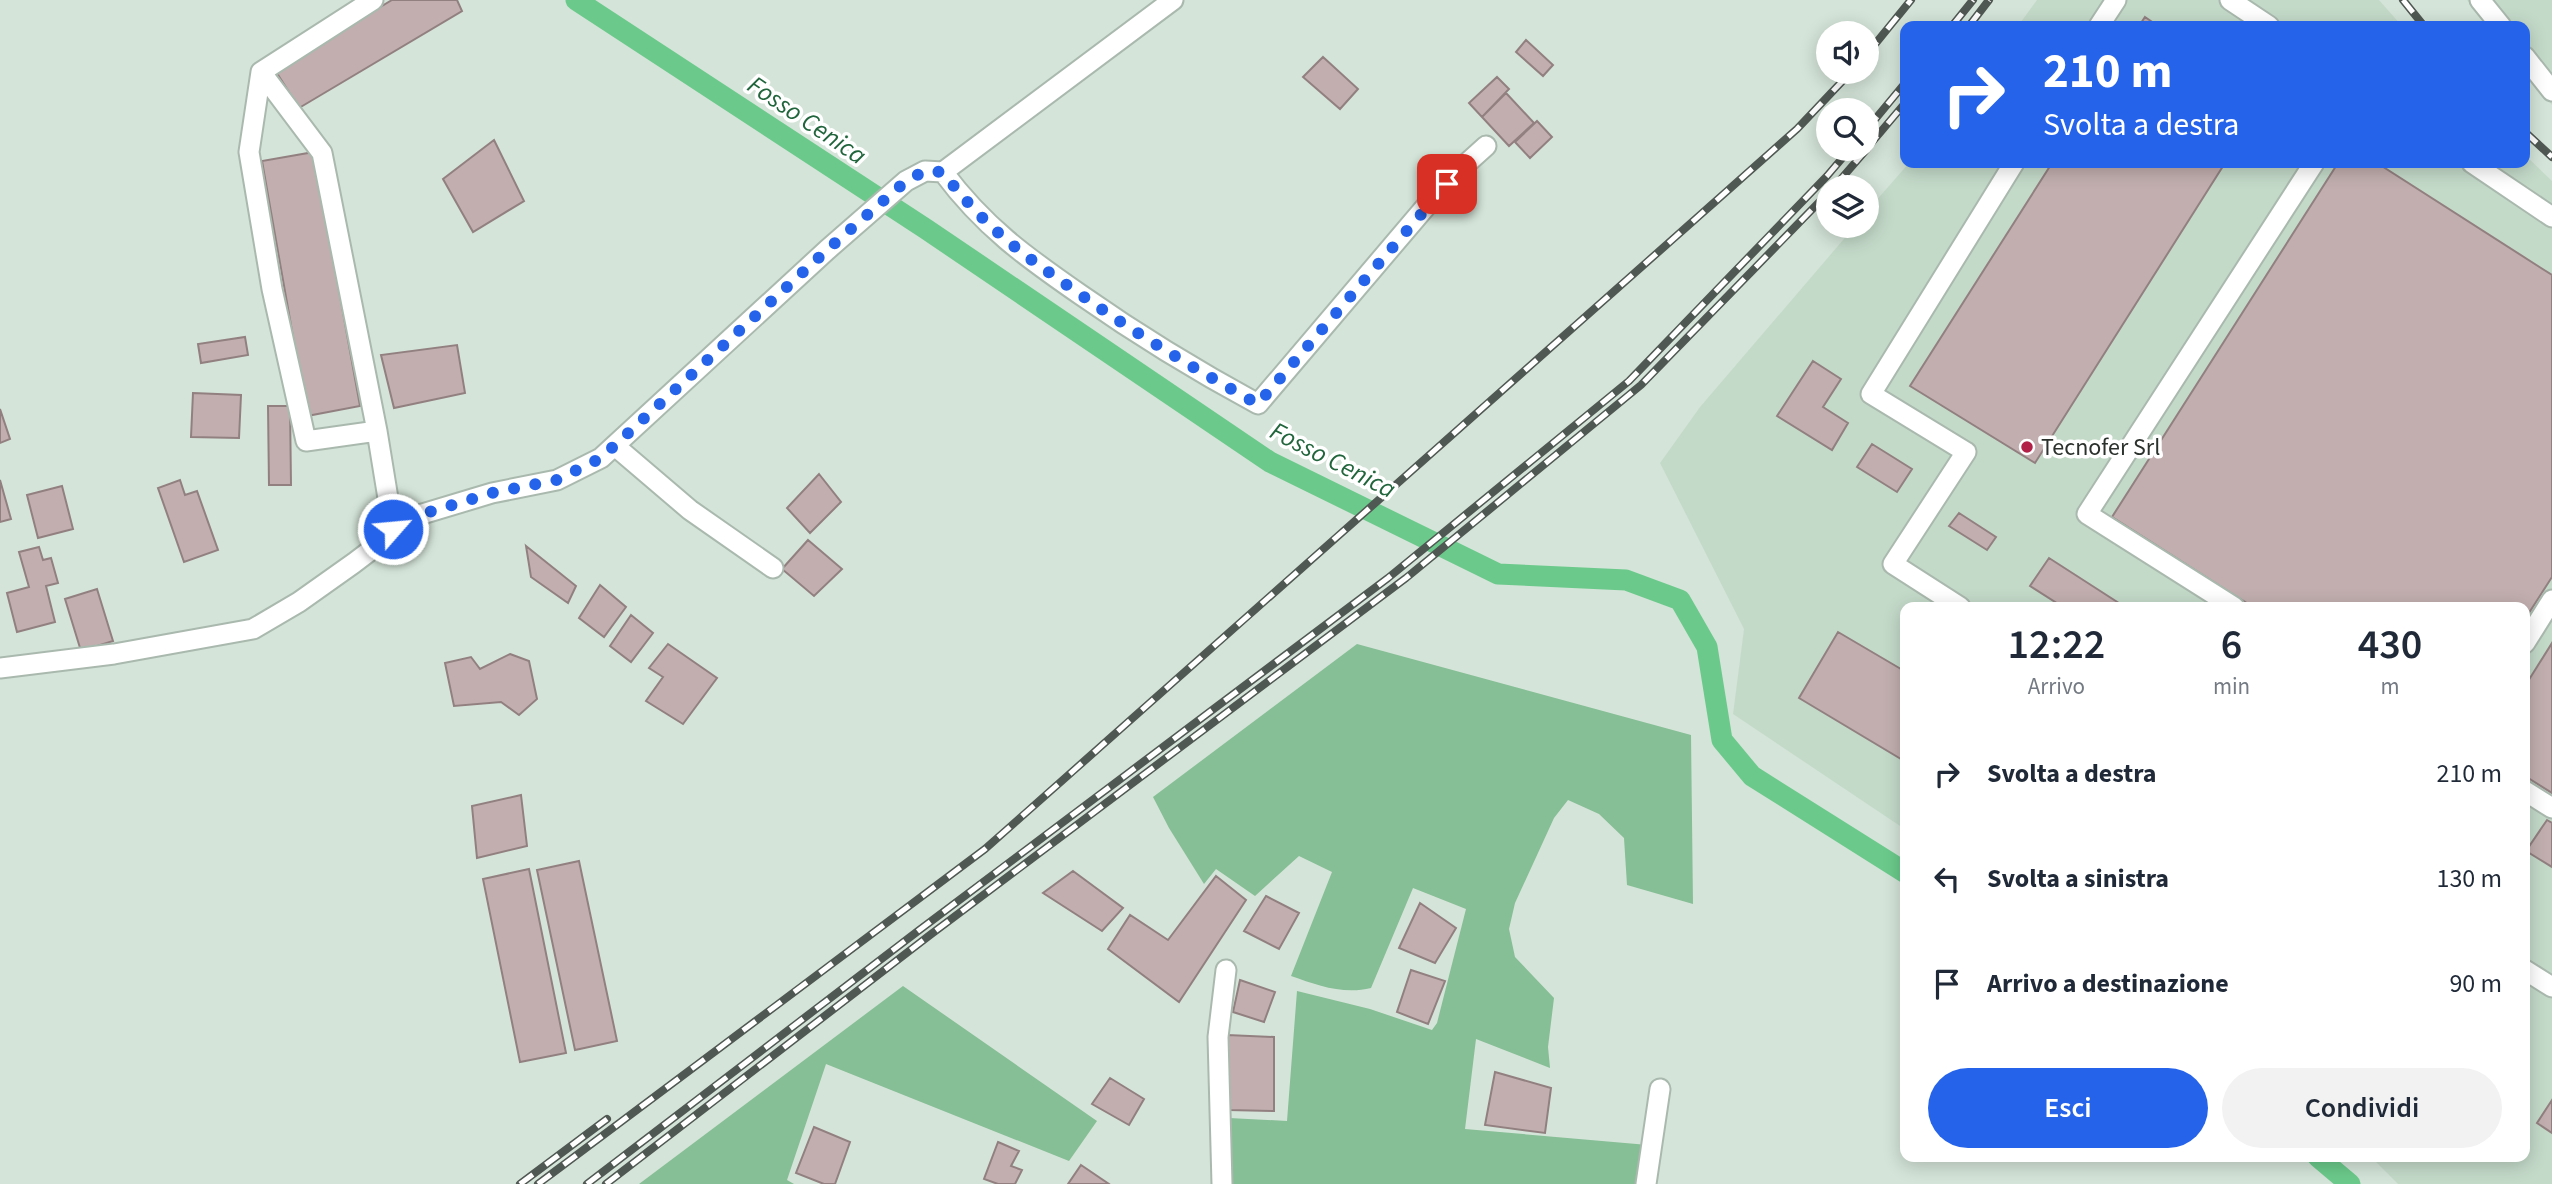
<!DOCTYPE html>
<html lang="it">
<style>
body{margin:0;font-family:"Source Sans 3",sans-serif;background:#f2f2f3;color:#1f2937;height:100vh;display:flex;flex-direction:column;font-size:26px;white-space:nowrap}
*{box-sizing:border-box;margin:0}
p{font-size:23px;color:#747a83}
.icon{flex:none;width:38px;height:38px;fill:none;stroke:currentColor;stroke-width:2;stroke-linecap:round;stroke-linejoin:round}
.map{position:relative;flex:1;overflow:hidden}
.drawer{position:absolute;left:1900px;top:602px;width:630px;height:560px;display:flex;flex-direction:column;background:#fff;border-radius:14px;box-shadow:0 4px 18px #0003}
.drawer>*{flex:none}
.guide{position:absolute;left:1900px;top:21px;width:630px;height:147px;border-radius:14px;box-shadow:0 4px 18px #0003;background:#2563eb;color:#fff;overflow:hidden}
.tools{position:absolute;left:1816px;top:21px;display:grid;gap:14px}
.tools a{display:grid;place-items:center;width:63px;height:63px;border-radius:50%;background:#fff;box-shadow:0 4px 18px #0003;font-size:35px}
.pin{position:absolute;display:grid;place-items:center;width:60px;height:60px;color:#fff;margin:-30px;border-radius:14px;box-shadow:0 4px 10px #0006}
.me{position:absolute;width:77px;margin:-38px;rotate:63deg;stroke-linejoin:round;filter:drop-shadow(0 0 5px #0008)}
.turn{display:flex;align-items:center;gap:24px;height:147px;padding:0 28px;font-size:32px}
.turn .icon{width:91px;height:91px;stroke-width:2.5}
.turn b{display:block;font-size:49px;line-height:60px}
.eta{display:flex;justify-content:space-evenly;align-items:center;height:119px;text-align:center}
.eta b{font-size:42px;font-weight:600;line-height:49px}
.action{display:flex;gap:14px;margin-top:auto;padding:14px 28px}
.action a{flex:1;height:80px;border-radius:42px;background:#2563eb;color:#fff;font-size:28px;font-weight:600;line-height:80px;text-align:center}
.action a+a{background:#f2f2f3;color:#1f2937}
ul{padding:0;list-style:none}
li{display:flex;align-items:center;gap:21px;height:105px;padding:0 28px}
li div{flex:1}
li b{display:block;font-size:26px}
li em{font-style:normal}
.map>svg:first-child{display:block}
</style>
<div class="map">
<svg width="2552" height="1184" viewBox="0 0 2552 1184">
<rect width="100%" height="100%" fill="#d4e4d8"/>
<path fill="#c4dac9" d="M2037,0h342l23,26h-384z
M2467,0h85v105l-27,-32v-47h-37z
M2525,155l27,26v1003h-154l-27,-27h154v-550h-619v223l-173,-116 11,-85 -84,-166 40,-56 155,-181h12v-15l42,-48h616z"/>
<path fill="#86be96" d="M1357,644l334,91 2,169 -66,-19 -3,-47 -25,-24 -31,-14 -14,18 -39,85 -6,26 6,28 39,41 -6,49 2,21 -74,-29 -11,90 183,16 -6,39h-410l-3,-66 58,3 10,-130 73,18 62,21 5,-7 29,-114 -53,-21 -42,100c-28,7 -54,-3 -80,-12l41,-104 -33,-16 -44,40 -39,-27 -12,15 -35,-56 -16,-31z
M903,986l194,135 -28,40 -243,-97 -39,116 7,4h-155z"/>
<g fill="none" stroke-linecap="round" stroke-linejoin="round">
<path stroke="#6bca8b" stroke-width="21" d="M576,0l350,229 344,233 228,112 128,6 54,20 27,47 15,93 30,36 154,97
M2318,1157l32,27"/>
</g>
<path fill="#c2aeaf" stroke="#928081" stroke-width="2" d="M392,0h65l5,11 -163,97 -24,-38z
M2145,17l13,9h-19z
M1526,40l27,25 -10,11 -27,-24z
M1323,57l35,32 -18,20 -37,-32z
M1497,77l12,12 -27,28 -13,-14z
M1506,93l28,30 -25,23 -27,-29z
M1537,121l15,16 -22,21 -15,-16z
M494,140l30,61 -51,31 -30,-53z
M314,152l46,254 -53,10 -45,-255z
M2052,163h173l-190,300 -125,-77z
M2338,163h39l175,112v302l-27,42v-12h-272l-141,-90z
M245,337l3,18 -47,8 -3,-19z
M457,345l8,48 -71,15 -13,-53z
M1813,361l28,18 -18,28 25,16 -16,27 -55,-34z
M193,393l48,2 -2,43 -48,-1z
M268,406h22l1,79h-22z
M0,409l10,30 -10,4z
M1872,444l40,25 -15,23 -40,-25z
M819,474l22,28 -31,31 -23,-25z
M0,480l11,39 -11,3z
M180,480l5,15 12,-4 21,59 -34,12 -26,-74z
M62,486l11,43 -35,9 -11,-43z
M1959,513l37,24 -9,13 -38,-24z
M808,540l34,29 -28,27 -32,-27z
M526,546l50,40 -8,17 -37,-26z
M39,547l4,13 8,-2 7,25 -12,3 9,36 -38,10 -10,-39 22,-6 -10,-35z
M2049,558l76,49h-62l-33,-21z
M600,585l26,22 -22,30 -25,-19z
M97,589l16,52 -32,10 -16,-52z
M631,615l22,18 -22,29 -21,-16z
M1838,632l68,40v90l-107,-64z
M2552,643v150l-27,-17v-90z
M668,644l49,34 -34,46 -37,-23 17,-24 -14,-9z
M510,654l19,7 8,38 -18,16 -18,-13 -47,4 -9,-43 26,-6 9,12z
M521,795l6,51 -50,12 -5,-52z
M2547,820l5,3v44l-26,-16z
M579,861l38,180 -42,9 -38,-180z
M529,869l37,184 -46,9 -37,-183z
M1073,871l50,37 -21,23 -59,-38z
M1216,876l30,24 -67,102 -71,-53 22,-34 38,25z
M1266,896l33,17 -20,36 -35,-18z
M1420,903l36,25 -21,35 -36,-15z
M1411,970l34,11 -17,43 -31,-12z
M1240,980l35,12 -11,30 -31,-10z
M1227,1035l47,2v74l-45,-1z
M1495,1072l56,16 -6,45 -60,-8z
M1110,1078l34,21 -15,26 -37,-21z
M2552,1100v33l-15,-10z
M814,1127l36,15 -15,42h-11l-28,-11z
M998,1142l21,9 -8,15 11,4 -7,14h-17l-14,-5z
M1081,1165l28,19h-41z"/>
<g fill="none" stroke-linecap="round" stroke-linejoin="round">
<defs>
<path id="minor" d="M373,0l-112,72 -12,80 23,137 34,152 71,-10 16,98
M2230,0l39,26
M2480,0l21,26
M2099,26l17,-26
M2525,57l27,34
M261,72l61,81 55,278
M2472,163l80,54
M943,172l230,-172
M615,446l75,64 83,58
M1960,607l-67,-43 73,-112 -95,-58 143,-231
M2234,607l-147,-93 227,-351
M2525,643l27,-43
M0,668l114,-14 139,-25 46,-27 55,-39 29,-22 16,-20 93,-28 65,-13 44,-22 226,-208 79,-69 19,-10 18,1c41,55 83,85 138,123 57,40 116,76 177,109l170,-200 38,-40 20,-18
M2525,791l27,17
M2525,970l27,17
M1222,1184l-4,-147 8,-67
M1646,1184l14,-95"/>
</defs>
<use href="#minor" stroke="#aab9ae" stroke-width="23"/>
<use href="#minor" stroke="#fff" stroke-width="19"/>
<defs>
<path id="rail" d="M2403,0l21,26
M1952,26l21,-26
M1969,26l20,-26
M1867,54l44,-54
M1867,129l39,-47
M2525,132l27,25
M1867,148l39,-46
M1834,187l33,-38
M520,1184l87,-65
M538,1184l447,-335 812,-720 54,-57
M587,1184l331,-253 470,-353 241,-197 198,-205 23,-27
M606,1184l324,-249 476,-357 235,-193 188,-193"/>
</defs>
<use href="#rail" stroke="#505853" stroke-width="8"/>
<use href="#rail" stroke="#fff" stroke-width="5" stroke-dasharray="16" stroke-linecap="butt"/>
</g>
<g fill="none" stroke-linecap="round" stroke-linejoin="round">
<path stroke="#2563eb" stroke-width="12" stroke-dasharray="0 21.6" d="M393,529l6,-8 93,-28 65,-13 44,-22 226,-208 79,-69 19,-10 18,1c41,55 79,82 134,120 58,41 119,78 181,112l189,-220"/>
</g>
<circle fill="#b22048" stroke="#fff" stroke-width="2.5" cx="2027" cy="447" r="7"/>
<g text-anchor="middle" dominant-baseline="central" stroke-width="7" stroke-linejoin="round" paint-order="stroke">
<g font-size="24" fill="#2b312d" stroke="#fff" text-anchor="start">
<text x="2041" y="447">Tecnofer Srl</text>
</g>
<g font-size="26" font-style="italic" fill="#21653c" stroke="#fff">
<text transform="translate(807 120) rotate(34)">Fosso Cenica</text>
<text transform="translate(1333 460) rotate(27)">Fosso Cenica</text>
</g>
</g>
</svg>
<div class="tools">
<a><svg class="icon" aria-label="sound" viewBox="0 0 24 24"><path d="M4 9h4l5-4v14l-5-4H4zM17 9q2 3 0 6"/></svg></a>
<a><svg class="icon" aria-label="search" viewBox="0 0 24 24"><circle cx="10" cy="10" r="6"/><path d="M15 15l6 6"/></svg></a>
<a><svg class="icon" aria-label="layers" viewBox="0 0 24 24"><path d="M12 4l9 5-9 5-9-5zM3 14l9 5 9-5"/></svg></a>
</div>
<div class="pin" style="left:1447px;top:184px;background:#d93025"><svg class="icon" aria-label="arrive" viewBox="0 0 24 24"><path d="M6 21V4h12l-3 4 3 4H6"/></svg></div>
<svg class="me" style="left:393px;top:529px" viewBox="-20 -20 40 40"><circle r="17" fill="#2563eb" stroke="#fff" stroke-width="3"/><path d="M0-11L8 9 0 5-8 9z" fill="#fff"/></svg>
<div class="guide">
<div class="turn"><svg class="icon" aria-label="right" viewBox="0 0 24 24"><path d="M7 20v-9h11M14 6l5 5-5 5"/></svg><div><b>210 m</b>Svolta a destra</div></div>
</div>
<section class="drawer">
<div class="eta">
<div><b>12:22</b><p>Arrivo</p></div>
<div><b>6</b><p>min</p></div>
<div><b>430</b><p>m</p></div>
</div>
<ul>
<li><svg class="icon" aria-label="right" viewBox="0 0 24 24"><path d="M7 20v-9h11M14 6l5 5-5 5"/></svg><div><b>Svolta a destra</b></div><em>210 m</em></li>
<li><svg class="icon" aria-label="left" viewBox="0 0 24 24"><path d="M17 20v-9H6M10 6l-5 5 5 5"/></svg><div><b>Svolta a sinistra</b></div><em>130 m</em></li>
<li><svg class="icon" aria-label="arrive" viewBox="0 0 24 24"><path d="M6 21V4h12l-3 4 3 4H6"/></svg><div><b>Arrivo a destinazione</b></div><em>90 m</em></li>
</ul>
<div class="action"><a>Esci</a><a>Condividi</a></div>
</section>
</div>
